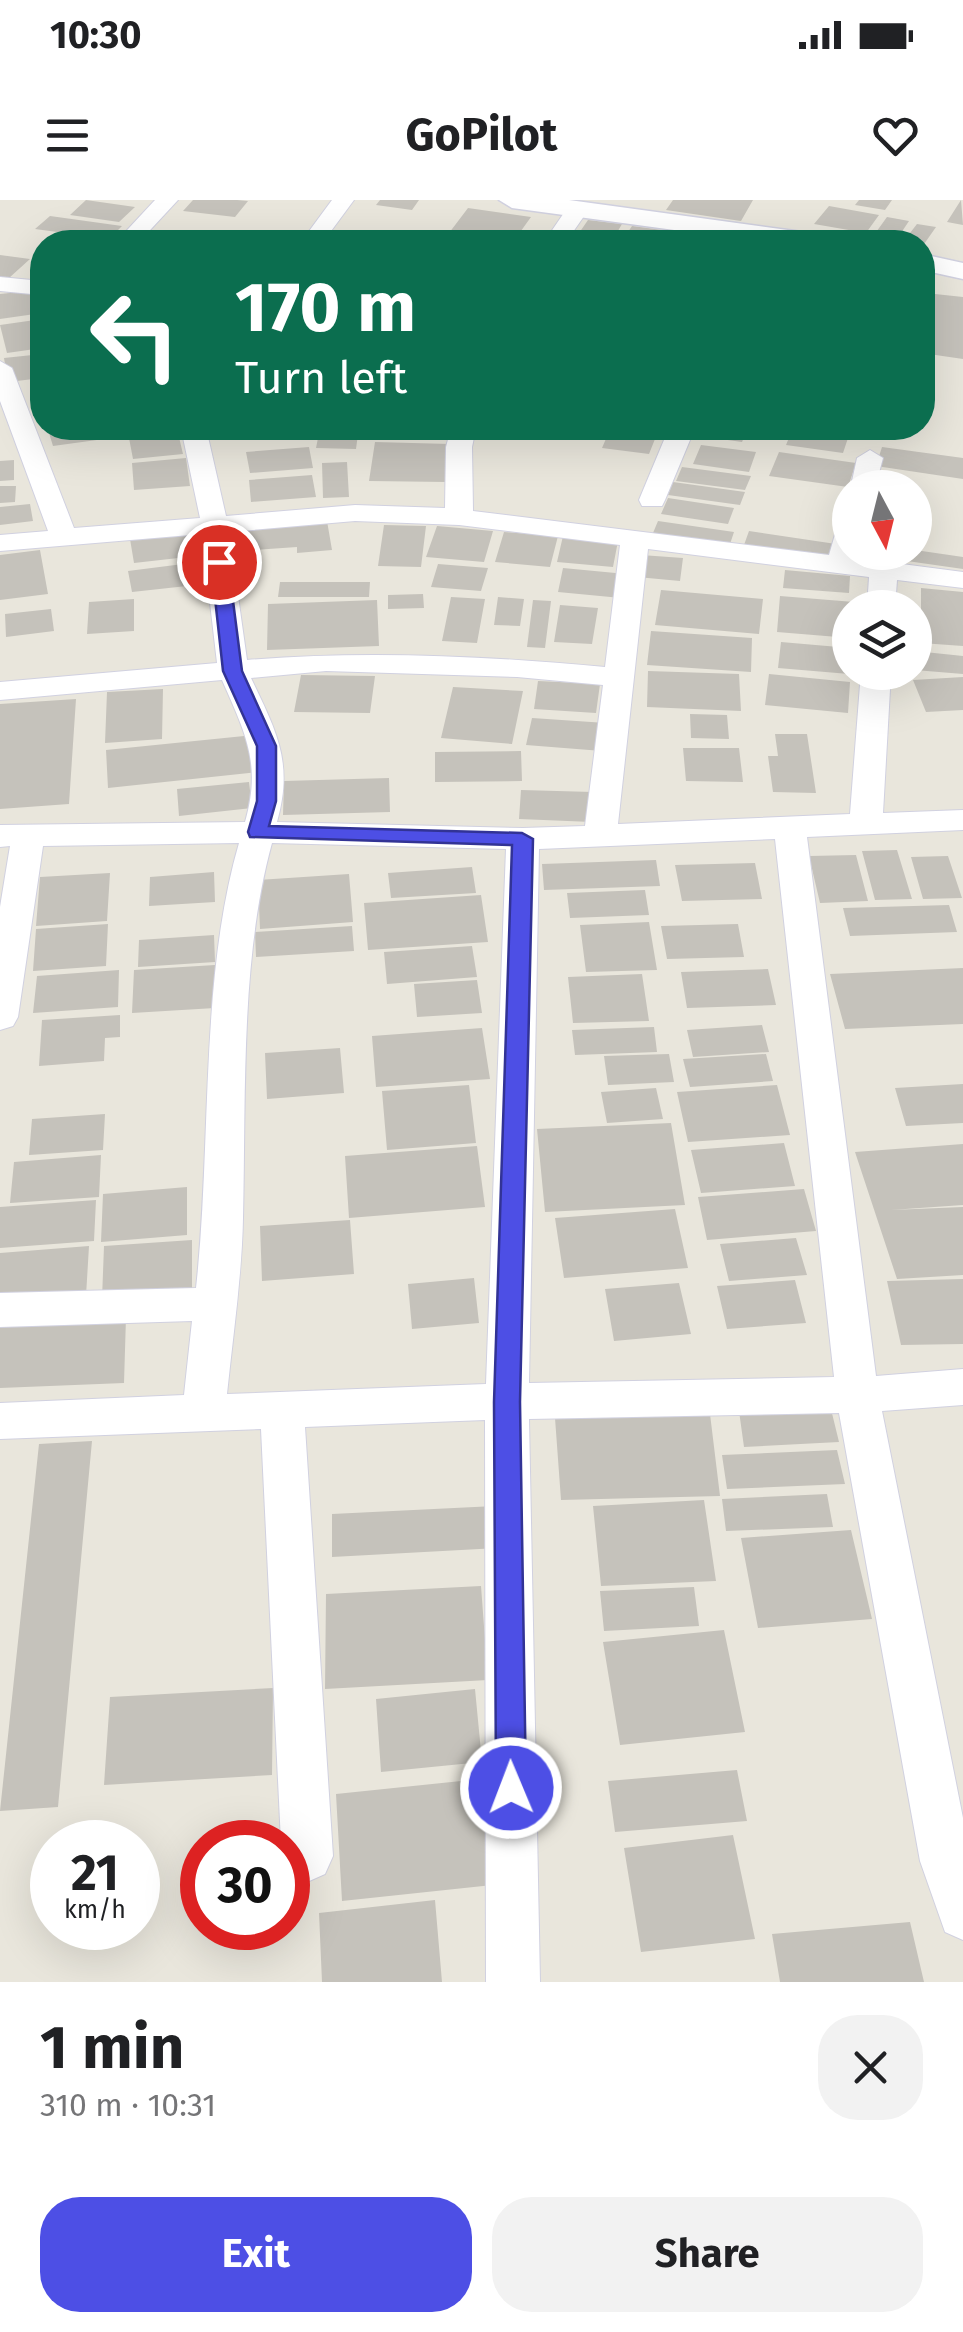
<!DOCTYPE html>
<meta charset="utf-8">
<style>
body{margin:0;font-family:"Fira Sans",sans-serif;background:#f2f2f2;color:#202124;height:100vh;display:flex;flex-direction:column;font-size:38px;white-space:nowrap}
*{box-sizing:border-box;margin:0}
p{font-size:32px;color:#757577}
.icon{flex:none;width:55px;height:55px;fill:none;stroke:currentColor;stroke-width:2;stroke-linecap:round;stroke-linejoin:round}
.map{position:relative;height:1782px;overflow:hidden}
.details{display:flex;flex-direction:column;background:#fff;flex:1}
.details>*{flex:none}
.top-card{position:absolute;left:30px;top:30px;width:905px;height:210px;border-radius:40px;box-shadow:0 10px 40px #0002;background:#0b6e4f;color:#fff;overflow:hidden}
.needle{width:65px;rotate:173deg}
.fabs{position:absolute;left:832px;top:270px;display:grid;gap:20px}
.fabs a{display:grid;place-items:center;width:100px;height:100px;border-radius:50%;background:#fff;box-shadow:0 10px 40px #0002;font-size:50px}
.speed{position:absolute;left:30px;top:1620px;display:flex;gap:20px;font-size:50px;font-weight:700;text-align:center}
.speed>*{display:grid;place-content:center;width:130px;height:130px;border-radius:50%;background:#fff;box-shadow:0 10px 40px #0002;line-height:1}
.speed small{font-size:25px;font-weight:400}
.speed .limit{border:15px solid #d22;background:#fff;color:#111}
.pin{position:absolute;display:grid;place-items:center;width:85px;height:85px;color:#fff;margin:-42px;border:5px solid #fff;border-radius:50%;box-shadow:0 2px 10px #0007}
.me{position:absolute;width:110px;margin:-55px;rotate:359deg;stroke-linejoin:round;filter:drop-shadow(0 0 8px #0008)}
.turn{display:flex;align-items:center;gap:35px;height:210px;padding:0 40px;font-size:45px}
.turn .icon{width:130px;height:130px;stroke-width:2.5}
.turn b{display:block;font-size:70px;line-height:85px}
.round{display:grid;place-items:center;flex:none;width:105px;height:105px;border-radius:40px;background:#f2f2f2}
.overview{display:flex;align-items:center;justify-content:space-between;height:170px;padding:0 40px}
h1{font-size:60px;font-weight:700;line-height:75px}
.cta{display:flex;gap:20px;margin-top:auto;padding:20px 40px}
.cta a{flex:1;height:115px;border-radius:40px;background:#4d4fe5;color:#fff;font-size:40px;font-weight:700;line-height:115px;text-align:center}
.cta a+a{background:#f2f2f2;color:#202124}
.status{display:flex;justify-content:space-between;align-items:center;height:70px;padding:0 50px;background:#fff;direction:ltr}
.status svg{height:28px;fill:currentColor}
header{display:flex;justify-content:space-between;align-items:center;height:130px;padding:0 40px;background:#fff;font-size:45px;font-weight:700}
.map>svg:first-child{display:block}
</style>
<div class="status"><b>10:30</b><svg viewBox="0 0 49 12"><path d="M0 12V9h3v3zM5 12V6h3v6zM10 12V3h3v9zM15 12V0h3v12zM26 1h20v11H26zM47 4h2v5h-2z"/></svg></div>
<header><svg class="icon" aria-label="menu" viewBox="0 0 24 24"><path d="M4 6h16M4 12h16M4 18h16"/></svg>GoPilot<svg class="icon" aria-label="heart" viewBox="0 0 24 24"><path d="M12 20l-8-8c-3-5 5-10 8-4 3-6 11-1 8 4z"/></svg></header>
<div class="map">
<svg width="963" height="1782" viewBox="0 0 963 1782">
<rect width="100%" height="100%" fill="#e9e6dc"/>
<path fill="#c5c2bb" d="M86,0l49,7 -16,15 -49,-7z
M193,0h44l11,1 -13,16 -52,-6z
M380,0h39l-7,10 -36,-5z
M673,0h80l-12,21 -75,-11z
M859,0h33l-7,10 -30,-5z
M961,0l2,25 -16,-3z
M829,6l50,9 -13,18 -52,-9z
M468,8l63,9 -18,25 -67,-5z
M50,16l72,10 -13,13 -74,-10z
M887,17l22,4 -12,18 -23,-4z
M588,20l34,4 -10,17 -35,-5z
M917,24l19,3 -14,20v-5h-19z
M632,26l30,4 -7,12 -33,-1z
M155,32l67,8v2h-78z
M672,32l30,5 -3,5h-33z
M0,55l30,4 -21,19 -9,-1z
M29,91l3,9 10,-2v15l-42,6v-25z
M935,94l28,3v62l-41,-6v-16z
M42,119v29l-35,5 -7,-28z
M42,154v24l-34,4 -4,-24z
M100,228l4,11 -51,7 -4,-13z
M385,228h65l-2,12 -65,-2z
M695,228h53l-6,14 -50,-7z
M793,228h21l36,4 -7,21 -57,-8z
M178,233l5,21 -50,5 -4,-21z
M319,233l39,1 -2,15 -40,-1z
M608,234l47,5 -6,15 -47,-6z
M375,242l75,2 -5,38 -76,-1z
M701,245l55,7 -7,20 -56,-8z
M309,247l4,21 -63,5 -4,-21z
M882,247l81,11v21l-87,-13z
M779,252l77,11 -8,24 -79,-11z
M186,258l4,28 -56,4 -2,-27z
M14,260v20l-14,1v-20z
M347,262l2,35 -26,1 -1,-35z
M682,267l69,9 -6,14 -69,-9z
M312,275l4,22 -65,5 -2,-22z
M673,282l72,10 -5,13 -72,-10z
M0,286h16l-1,16 -15,1z
M668,298l66,10 -6,16 -67,-10z
M30,304l3,17 -33,4v-18z
M327,321l5,29 -35,3v-6l-58,4 -3,-23z
M658,321l76,11 -4,12 -77,-11z
M384,325l42,1 -5,41 -43,-1z
M437,326l56,5 -9,31 -58,-5z
M749,331l87,13 -4,14 -88,-13z
M504,332l54,4 -8,31 -55,-5z
M192,333l4,23 -62,7 -4,-24z
M563,336l55,5 -5,26 -56,-5z
M40,350l8,44 -48,6v-45z
M915,350l48,7v12l-84,-12 1,-5z
M641,355l42,3 -3,23 -43,-4z
M191,363l5,22 -64,7 -4,-21z
M438,364l50,4 -7,23 -50,-4z
M563,368l63,6 -5,24 -63,-6z
M785,370l65,6 -1,17 -66,-5z
M280,382h90l-1,15h-91z
M921,388l42,4v54l-42,-3z
M661,390l102,9 -4,35 -104,-9z
M423,394l1,14 -36,1v-14z
M780,396l74,6 -4,6v30l-73,-6z
M451,397l34,2 -8,44 -35,-2z
M498,397l26,2 -4,27 -26,-1z
M134,399v32l-47,3 2,-32z
M377,400l2,46 -112,4 1,-46z
M533,400l18,1 -6,47 -18,-1z
M560,405l38,3 -6,36 -38,-2z
M51,409l3,22 -48,6 -1,-23z
M651,431l101,7 -1,34 -104,-7z
M781,442l69,6 -1,26 -71,-6z
M915,451l48,5v18l-48,-4z
M648,471l91,3 2,37 -94,-4z
M769,474l81,8 -2,31 -83,-8z
M301,475l74,1 -5,37 -76,-1z
M963,477v33l-37,2 -13,-32z
M538,481l62,3 -4,29 -62,-4z
M453,487l70,4 -11,53 -71,-6z
M163,489l-1,50 -57,4 2,-51z
M76,499l-7,105 -69,5v-105z
M690,514l37,1 2,24 -38,-1z
M532,518l74,5 -4,28 -76,-6z
M775,534h32l9,59 -43,-1 -5,-36h10z
M254,535l5,37 -151,16 -2,-38z
M683,548h56l4,34 -57,-1z
M521,551l1,30 -87,1v-30z
M389,578l1,34 -107,3 1,-34z
M249,582l3,26 -73,8 -2,-27z
M521,590l72,2 -1,30 -73,-3z
M897,650l15,49 -37,1 -13,-49z
M856,655l12,46 -48,2 -11,-47z
M948,656l14,42 -39,1 -12,-42z
M656,660l4,26 -116,4 -2,-26z
M755,663l7,36 -80,2 -7,-36z
M472,667l4,26 -85,5 -3,-25z
M214,672l1,30 -66,4 1,-29z
M110,673l-3,48 -71,5 4,-49z
M349,674l4,48 -93,7 -2,-49z
M645,690l4,25 -79,3 -3,-25z
M481,695l7,47 -120,8 -4,-47z
M949,705l8,27 -107,4 -7,-28z
M649,722l8,48 -71,2 -6,-47z
M108,724l-2,42 -73,5 3,-42z
M738,724l6,33 -77,2 -6,-33z
M352,726l2,25 -98,6 -1,-25z
M214,735l1,27 -77,5 1,-27z
M472,746l5,31 -90,7 -3,-32z
M215,765v43l-83,5 2,-43z
M963,768v56l-118,5 -15,-55z
M768,769l8,36 -89,3 -6,-36z
M119,770l-1,37 -85,6 4,-37z
M642,774l7,47 -76,2 -5,-46z
M477,780l5,33 -65,4 -3,-33z
M120,815v22l-15,1 -1,23 -65,5 3,-46z
M762,825l7,27 -76,5 -6,-27z
M654,827l3,25 -82,3 -3,-25z
M482,828l8,51 -114,8 -4,-51z
M340,848l4,45 -77,6 -2,-46z
M669,854l5,28 -66,3 -4,-29z
M766,854l7,27 -83,6 -7,-28z
M963,884v39l-57,3 -11,-38z
M469,885l7,58 -89,7 -5,-59z
M777,885l13,50 -102,7 -11,-50z
M656,888l7,31 -56,4 -6,-31z
M105,914l-2,36 -74,5 3,-36z
M671,923l14,82 -140,7 -8,-83z
M784,943l11,43 -94,7 -10,-43z
M963,944v61l-72,5 72,-3v68l-66,4 -42,-127z
M477,946l8,61 -136,11 -4,-62z
M101,955l-2,42 -89,6 4,-41z
M187,987v48l-86,7 2,-48z
M804,989l12,42 -109,9 -9,-43z
M96,1000l-2,41 -94,7v-41z
M675,1009l13,59 -124,10 -9,-60z
M350,1020l4,54 -92,7 -2,-55z
M796,1038l11,37 -78,6 -9,-37z
M192,1040v52l-90,7 2,-53z
M89,1046l-3,50 -86,6v-49z
M474,1078l5,45 -67,6 -4,-45z
M963,1079v65l-62,1 -14,-64z
M795,1080l11,43 -79,6 -10,-43z
M679,1083l12,51 -77,7 -9,-52z
M126,1117l-2,66 -124,5v-64z
M830,1205l9,37 -95,5 -5,-36z
M710,1214l10,82 -159,4 -6,-82z
M92,1241l-34,366 -58,4 39,-367z
M837,1250l8,34 -118,5 -5,-34z
M827,1294l6,33 -107,4 -4,-32z
M704,1300l12,81 -115,5 -8,-80z
M495,1306l3,42 -166,9v-43z
M851,1330l21,89 -114,9 -17,-90z
M481,1386l7,94 -163,9 1,-95z
M694,1387l5,39 -95,5 -4,-40z
M724,1430l21,102 -125,13 -17,-103z
M273,1488l-1,87 -168,10 6,-88z
M475,1489l7,73 -101,10 -5,-73z
M737,1570l10,51 -132,11 -7,-51z
M490,1578l12,106 -160,17 -6,-107z
M733,1635l22,104 -114,13 -17,-104z
M435,1700l7,82h-120l-3,-69z
M910,1722l14,60h-144l-8,-48z"/>
<g fill="none" stroke-linecap="round" stroke-linejoin="round">
<defs>
<path id="minor" d="M155,0h23l-39,42h-23z
M332,0h22l-31,42h-22z
M578,3l11,6 -23,33h-22l26,-38z
M0,77l42,4v14l-42,-4z
M0,161l12,7 62,160 126,-10 -19,-90h25l20,88 129,-11 90,3 1,-61 5,-19h25l-4,19 1,64 356,44 7,-24 14,-8v29h8l-2,6 107,14v16l-66,-8 -2,28h-28l2,-31 -221,-28 -30,275 232,-10 11,-142h30l-8,141 80,-3v20l-156,7 69,539 87,-7v36l-81,6 81,407v122l-18,-8 -25,-71 -81,-448 -310,6 11,563h-54l-1,-562 -180,7 28,429 -8,18 -18,8 -18,-8 -1,-32h-7l-20,-413 -261,10v-36l184,-8 8,-74 -192,6v-34l196,-5c16,-143 3,-308 43,-445l-196,3 -25,171 -5,9 -13,4v-123l10,-61 -10,1v-22l245,-3c17,-59 0,-89 -23,-142l-222,20v-18l217,-19 -15,-129 -202,17v-16l48,-4 -48,-130zM355,321l104,4 161,20 -15,122c-119,-11 -239,-17 -358,-7l-18,-128zM326,471l191,6 86,8 -18,141 -62,2 -246,-6c17,-60 -1,-91 -26,-144zM775,639l59,538 -305,6 10,-534zM272,643l234,6 -20,535 -259,10c6,-59 15,-118 16,-176 3,-120 -3,-259 29,-375z
M669,228h26l-30,72 -3,6h-20l-3,-6z
M870,250l13,8 -8,30 -25,2 7,-32z"/>
<path id="tertiary" d="M499,0h70l248,34 13,8h-67l-251,-34z
M922,54l41,9v16l-41,-9z"/>
</defs>
<use href="#minor" stroke="#d1d1e0" stroke-width="2"/>
<use href="#tertiary" stroke="#d1d1e0" stroke-width="3"/>
<use href="#minor" fill="#fff" fill-rule="evenodd"/>
<use href="#tertiary" fill="#fff" fill-rule="evenodd"/>
</g>
<path fill="#4d4fe5" stroke="#323395" stroke-width="2.5" d="M219,357l9,5 14,109 34,75v55l-7,25 253,7 11,6 -13,563 6,386 -4,11 -11,4 -10,-4 -5,-11 -2,-386 18,-557 -262,-8 -2,-5 9,-31v-55l-34,-75 -12,-109z"/>
</svg>
<div class="fabs">
<a><svg class="needle" viewBox="-14 -14 28 28"><path d="M0-13l5 13h-10z" fill="#e53935"/><path d="M0 13l5-13h-10z" fill="#757577"/></svg></a>
<a><svg class="icon" aria-label="layers" viewBox="0 0 24 24"><path d="M12 4l9 5-9 5-9-5zM3 14l9 5 9-5"/></svg></a>
</div>
<div class="speed"><div>21<small>km/h</small></div><div class="limit">30</div></div>
<div class="pin" style="left:219px;top:362px;background:#d93025"><svg class="icon" aria-label="arrive" viewBox="0 0 24 24"><path d="M6 21V4h12l-3 4 3 4H6"/></svg></div>
<svg class="me" style="left:511px;top:1588px" viewBox="-20 -20 40 40"><circle r="17" fill="#4d4fe5" stroke="#fff" stroke-width="3"/><path d="M0-11L8 9 0 5-8 9z" fill="#fff"/></svg>
<div class="top-card">
<div class="turn"><svg class="icon" aria-label="left" viewBox="0 0 24 24"><path d="M17 20v-9H6M10 6l-5 5 5 5"/></svg><div><b>170 m</b>Turn left</div></div>
</div>
</div>
<section class="details">
<div class="overview"><div><h1>1 min</h1><p>310 m · 10:31</p></div><a class="round"><svg class="icon" aria-label="close" viewBox="0 0 24 24"><path d="M6 6l12 12M18 6L6 18"/></svg></a></div>
<div class="cta"><a>Exit</a><a>Share</a></div>
</section>
